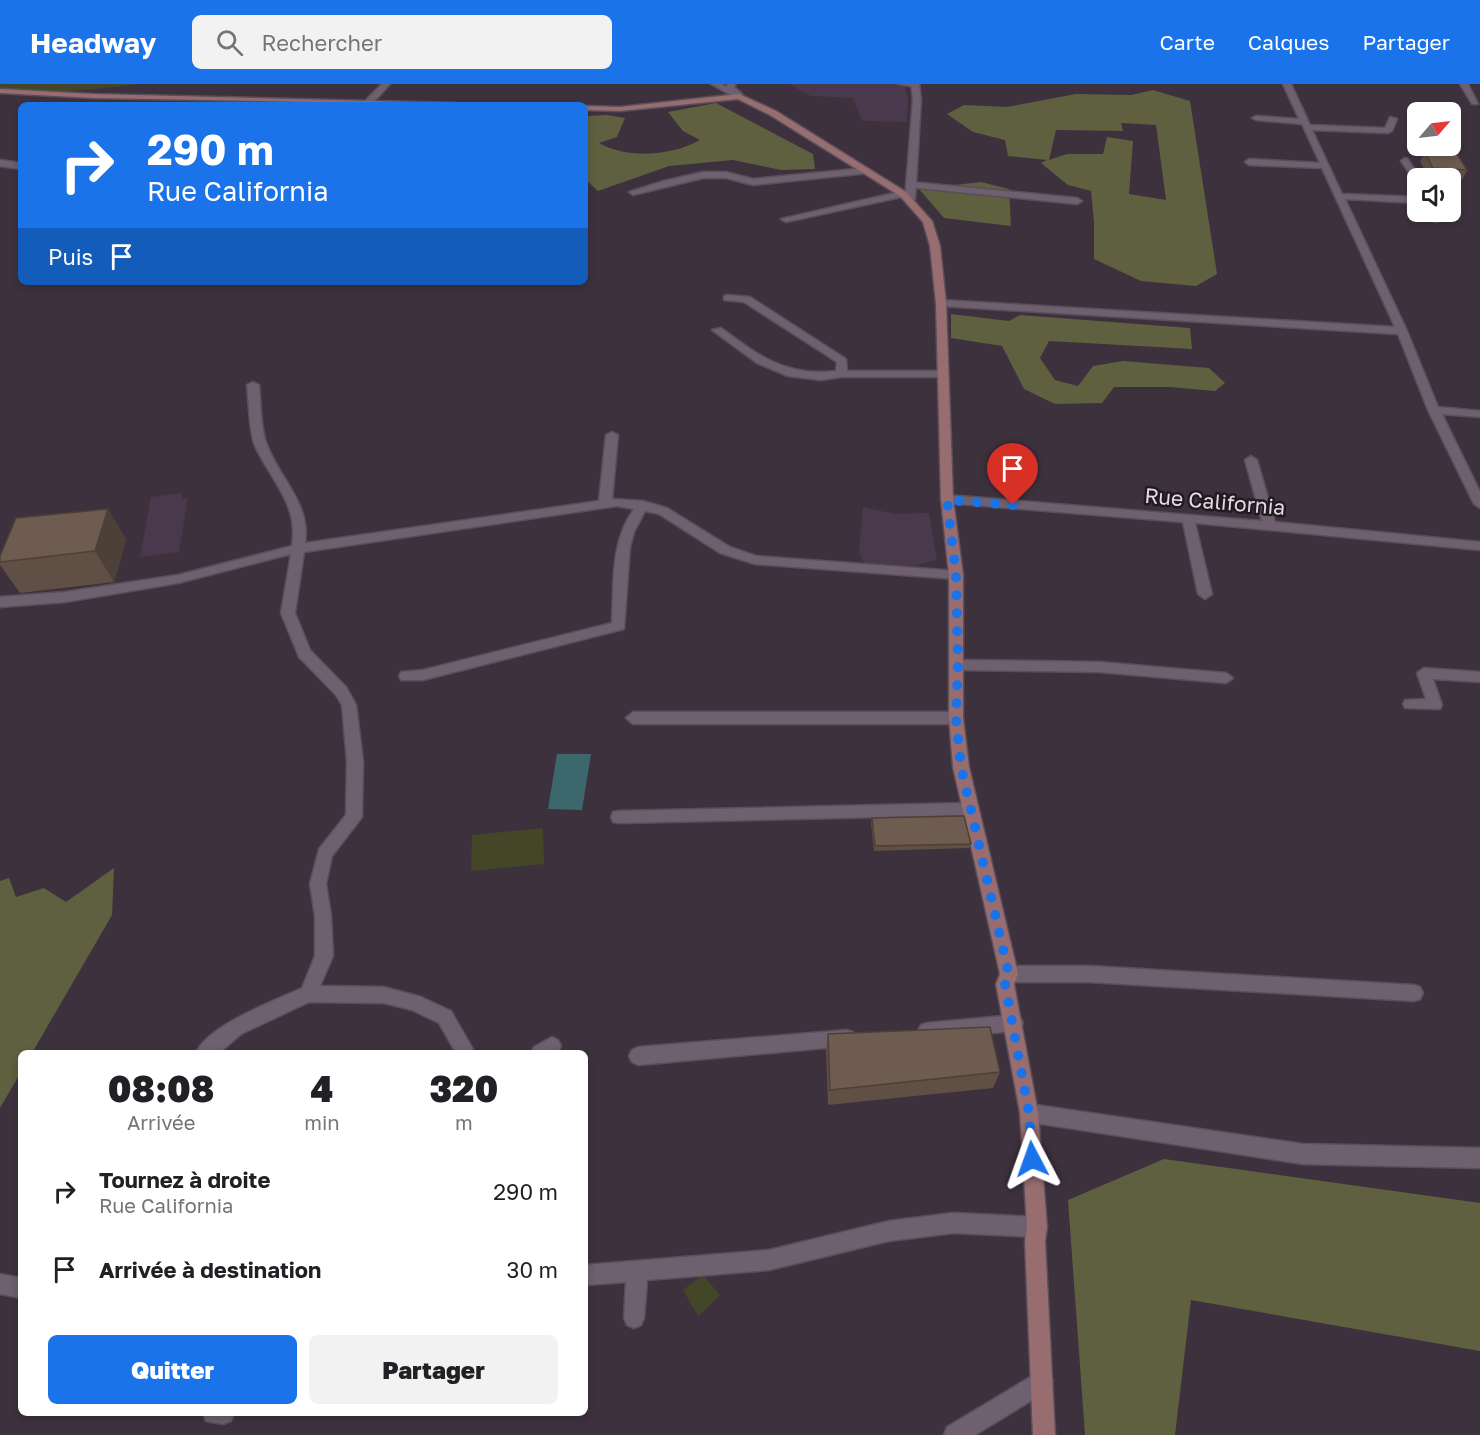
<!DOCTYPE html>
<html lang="fr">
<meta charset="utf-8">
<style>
body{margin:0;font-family:"Golos Text",sans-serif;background:#f2f2f2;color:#202124;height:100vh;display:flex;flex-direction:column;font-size:22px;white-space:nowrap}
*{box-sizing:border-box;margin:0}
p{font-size:20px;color:#757577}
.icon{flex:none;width:33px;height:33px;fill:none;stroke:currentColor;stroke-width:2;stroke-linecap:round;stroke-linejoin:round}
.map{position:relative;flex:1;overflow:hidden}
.side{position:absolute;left:18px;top:966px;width:570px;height:366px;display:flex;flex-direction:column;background:#fff;border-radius:9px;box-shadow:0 3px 9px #0003}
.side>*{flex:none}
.banner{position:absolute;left:18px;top:18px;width:570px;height:183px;border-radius:9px;box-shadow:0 3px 9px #0003;background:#1a73e8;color:#fff;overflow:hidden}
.needle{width:39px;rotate:62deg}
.tools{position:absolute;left:1407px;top:18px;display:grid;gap:12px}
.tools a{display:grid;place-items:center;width:54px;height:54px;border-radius:9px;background:#fff;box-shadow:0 3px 9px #0003;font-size:30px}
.pin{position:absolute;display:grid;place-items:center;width:51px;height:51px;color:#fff;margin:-62px -26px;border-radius:50% 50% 50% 0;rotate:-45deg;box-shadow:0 0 6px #0007}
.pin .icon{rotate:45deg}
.me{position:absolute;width:66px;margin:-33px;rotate:356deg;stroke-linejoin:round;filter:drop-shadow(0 0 4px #0008)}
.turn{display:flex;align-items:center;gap:21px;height:126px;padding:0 30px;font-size:27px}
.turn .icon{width:78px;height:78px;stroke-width:2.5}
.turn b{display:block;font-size:42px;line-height:51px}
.then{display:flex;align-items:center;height:57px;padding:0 30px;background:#0003;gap:12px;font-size:22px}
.eta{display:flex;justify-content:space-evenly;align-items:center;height:102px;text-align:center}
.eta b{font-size:36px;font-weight:800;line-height:42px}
.cta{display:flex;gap:12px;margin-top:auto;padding:12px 30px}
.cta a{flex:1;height:69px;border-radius:9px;background:#1a73e8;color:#fff;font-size:24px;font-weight:800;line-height:69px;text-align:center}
.cta a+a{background:#f2f2f2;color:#202124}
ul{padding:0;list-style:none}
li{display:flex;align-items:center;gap:18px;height:78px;padding:0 30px}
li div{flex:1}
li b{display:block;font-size:22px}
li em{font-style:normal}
header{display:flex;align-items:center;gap:36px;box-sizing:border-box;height:84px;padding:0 30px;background:#1a73e8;color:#fff}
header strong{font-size:28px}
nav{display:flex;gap:33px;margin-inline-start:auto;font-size:21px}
.search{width:420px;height:54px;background:#f2f2f2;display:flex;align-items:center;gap:15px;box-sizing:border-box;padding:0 21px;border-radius:9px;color:#757577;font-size:22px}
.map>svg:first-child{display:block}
</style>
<header>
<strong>Headway</strong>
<div class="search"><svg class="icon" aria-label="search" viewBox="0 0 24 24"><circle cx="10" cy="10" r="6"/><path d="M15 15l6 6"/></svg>Rechercher</div>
<nav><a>Carte</a><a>Calques</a><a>Partager</a></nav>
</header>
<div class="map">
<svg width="1480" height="1351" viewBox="0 0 1480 1351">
<rect width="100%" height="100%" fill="#3d313e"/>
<path fill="#4a394c" d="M789,0h115l4,14 -1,24 -45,-1 -9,-23 -42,-2z
M182,409l-1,6 7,-1 -9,54 -39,5 11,-60z
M863,423l32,7 34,-1 8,47 -23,6 -50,-3 -5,-11z"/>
<path fill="#444628" d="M0,0h138c-45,6 -93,11 -138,4z
M543,744l1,36 -73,7 1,-36z
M703,1191l17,20 -22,21 -15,-26z"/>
<path fill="#5e603f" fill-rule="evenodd" d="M1153,6l37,11 27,173 -21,12 -55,-5 -47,-22v-37l-3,-31 -23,-6 -27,-22 6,-3 -39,-4 -3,-16 -32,-8 -26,-18 17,-9 43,2 69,-13 55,1zM1121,39l35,2 10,75 -37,-6 4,-53 -26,-4 -4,17h-36l-18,6 7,-30 67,1z
M716,19l97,51 2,15 -34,1 -48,-10 -64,6 -71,25 -13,-12v-63l22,-1 18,3 -8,19 -18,6c28,16 73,13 101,-3l-17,-9 -15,-19z
M981,98l28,7 2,37 -67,-8 -25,-29z
M951,230l58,7 11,-6 170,13 2,21 -143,-8 -9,17 15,22 23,6 15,-20 30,-5 86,7 16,15 -10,8 -45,-4h-56l-12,16 -47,1 -31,-15 -22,-43 -51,-8z
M114,784l-2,47 -80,138h-11v19l-21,36v-227l9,-3 7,19 28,-9 22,14z
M1164,1075l316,44v148l-289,-51 -16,135h-90l-17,-235z"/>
<path fill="#3c686d" d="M557,670h34l-9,56 -34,-1z"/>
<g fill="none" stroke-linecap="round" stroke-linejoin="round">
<defs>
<path id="minor" d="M382,0h8l-19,21h-6v-4z
M728,0h8l-2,3 8,7v4h-6l-10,-11z
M898,0h20l1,1 -4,2z
M1283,0h8l19,41 75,3 5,-11 7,2 -5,12 -4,2 -76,-3 30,64 76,3v6l-73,-4 62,132 31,76 42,4v6l-38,-3 38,78v16l-6,-4 -46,-94 -30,-76 -457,-28 -5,-3 5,-3 454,27 -73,-159 -73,-3 -4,-3 4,-3 71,4 -18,-39 -46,-4 -4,-2 4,-2 43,3z
M1460,0h8l10,20h-6z
M1405,74l3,1 12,19h-2v8l-17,-25z
M0,76l21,3v6l-21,-3z
M866,84l4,3 -1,2 -116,12 -27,-7h-23l-70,17 -4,-3 35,-11 39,-9h23l27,7z
M911,98l166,16 5,3 -5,3 -169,-17v-4z
M903,107l4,3 -1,2 -120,26 -5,-3z
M1428,128h9l6,8 -8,2z
M728,211l22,2 96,62 1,12h96l5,3 -5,3h-102l-20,3 -33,-4 -31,-13 -45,-33 9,-2c38,28 65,49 115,43l1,-9 -93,-60 -20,-2v-4z
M253,298l6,3c2,18 1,43 8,60 13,34 44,59 38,98l294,-42 7,-66 6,-3 6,3 -6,64 31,2 24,7 63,39 26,9 200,15 7,4 -7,4 -201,-15 -35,-11 -61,-39 -14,-3 -11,21 -4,15 -6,82 -201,51h-22l-2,-4 2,-4 22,-2 189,-47c2,-39 -2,-81 22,-114l-17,-3 -313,46 -9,61 15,37 36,37 10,18 7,56 -1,56 -30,39 -6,28 5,32 2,40 -13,30 64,1 37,10 30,14 24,42h-19l-17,-30 -27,-13 -28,-7 -75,-1 -68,32 -22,19h-23c12,-28 78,-52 106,-65l13,-32v-40l-5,-32 9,-35 27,-34 1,-54 -5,-56 -6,-10 -37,-38 -18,-44 10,-59 -113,29 -113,19 -65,5v-10l65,-5 113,-17 114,-29c7,-42 -21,-65 -37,-100 -6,-15 -6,-44 -8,-61z
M1251,372l6,4 18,62 205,20v8l-285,-27 17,71 -7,5 -7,-5 -15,-72 -236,-19 -6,-4 6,-4 315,26 -17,-61z
M958,576l141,2 127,11 7,5 -7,5 -127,-11 -141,-2 -7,-5z
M1424,584l56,4v10l-47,-3 9,26 -2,4 -35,-1 -2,-4 2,-4 21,-1 -9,-26z
M633,628h323l7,6 -7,6h-323l-7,-6z
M969,719l5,2 3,4 -3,4 -5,2 -350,8 -6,-1 -2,-5 2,-5 6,-1z
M1009,882h80l325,19 6,2 3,6 -3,6 -6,2 -325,-19h-80l-6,-2 -3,-6 3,-6z
M1014,931l6,2 3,6 -3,6 -6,2 -87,8 -6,-2 -3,-6 3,-6 6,-2z
M847,946l6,2 3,6 -3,6 -6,2 -209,19 -6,-3 -3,-6 3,-6 6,-3z
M552,953l6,3 3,6 -3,6 -27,1 3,-6z
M1029,1020l274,40 177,4v20l-177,-4 -274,-42 -7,-2 -2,-7 2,-7z
M953,1129l84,4 7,3 3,7 -3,7 -7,3 -84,-4 -64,8 -120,29 -122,10 -3,38 -3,7 -7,3 -7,-3 -3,-7 2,-36 -41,3v-20l184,-15 120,-29z
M0,1190l21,4v20l-21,-4z
M1042,1286l8,3 3,8 -3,8 -75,46h-31l3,-8z
M203,1329h31l-3,8 -8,3 -17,-3z"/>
<path id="tertiary" d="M711,0h10l22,12 -7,2z
M911,0h8l2,15 -6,100 -5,3 -5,-3 8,-100z"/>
<path id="secondary" d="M0,5l93,5 362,9 4,2 -366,-7 -93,-5z
M739,10l37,17 130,81 26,29 8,25 6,57 7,196 10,76v143l6,49 49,207 -4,10 24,129 9,114 -2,14 10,194h-22l-8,-194 2,-14 -7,-114 -24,-129 4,-10 -47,-207 -4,-49v-143l-8,-76 -5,-196 -6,-57 -7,-24 -23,-26 -130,-81 -32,-16 -118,12 -35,-1v-4l35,1z"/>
</defs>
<use href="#minor" stroke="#594e5a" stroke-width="3"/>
<use href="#tertiary" stroke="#594e5a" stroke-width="3"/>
<use href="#secondary" stroke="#594e5a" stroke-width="3"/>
<use href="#minor" fill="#6e606f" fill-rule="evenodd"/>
<use href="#tertiary" fill="#6e606f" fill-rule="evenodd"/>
<use href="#secondary" fill="#986d70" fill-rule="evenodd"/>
</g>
<path fill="#5f4f45" d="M1425,68l42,18 -5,10 -12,-1v-1h-21l-9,-17z
M108,425l18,31 -12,42 -94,11 -20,-28v-9z
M872,734l99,26 -2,4 -95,3 -3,-28z
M828,950l172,38 -7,16 -165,17 -2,-55z"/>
<path fill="#4d4038" d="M108,425l18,31 -12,42 -19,-31z"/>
<path fill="#6e5c50" stroke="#4d4038" stroke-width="1.5" d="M1425,68l32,2 10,16 -34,-2z
M108,425l-13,42 -95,11v-6l16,-38z
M964,732l7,28 -96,2 -3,-28z
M990,943l10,45 -170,18 -2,-56z"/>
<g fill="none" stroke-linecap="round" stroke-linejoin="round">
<path stroke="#1a73e8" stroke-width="10" stroke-dasharray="0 18" d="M1013,421l-66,-5 9,75 2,90 -2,53 5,49 48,208 -4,9 24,129 3,46"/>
</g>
<g text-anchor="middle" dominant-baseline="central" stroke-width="5" stroke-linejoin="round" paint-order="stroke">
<g font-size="21" fill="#e3dae3" stroke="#211b21">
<text transform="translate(1215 417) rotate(5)">Rue California</text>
</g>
</g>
</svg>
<div class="tools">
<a><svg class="needle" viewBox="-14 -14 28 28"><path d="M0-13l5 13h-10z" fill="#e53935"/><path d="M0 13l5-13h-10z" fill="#757577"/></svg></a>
<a><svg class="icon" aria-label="sound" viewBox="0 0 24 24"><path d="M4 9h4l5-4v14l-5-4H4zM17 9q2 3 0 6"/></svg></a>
</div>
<div class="pin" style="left:1013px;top:421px;background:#d93025"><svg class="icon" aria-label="arrive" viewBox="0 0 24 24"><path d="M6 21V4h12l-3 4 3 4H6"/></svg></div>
<svg class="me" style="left:1032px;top:1075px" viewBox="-20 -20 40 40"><path d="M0-17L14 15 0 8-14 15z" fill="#1a73e8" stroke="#fff" stroke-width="4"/></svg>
<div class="banner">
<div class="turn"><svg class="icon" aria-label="right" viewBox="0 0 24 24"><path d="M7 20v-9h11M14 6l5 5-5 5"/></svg><div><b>290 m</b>Rue California</div></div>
<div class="then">Puis<svg class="icon" aria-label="arrive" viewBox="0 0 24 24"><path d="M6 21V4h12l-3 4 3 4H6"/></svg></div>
</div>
<section class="side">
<div class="eta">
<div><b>08:08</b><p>Arrivée</p></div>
<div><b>4</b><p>min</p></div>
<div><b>320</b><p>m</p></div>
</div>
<ul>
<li><svg class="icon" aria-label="right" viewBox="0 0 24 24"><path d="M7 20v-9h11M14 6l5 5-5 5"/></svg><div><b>Tournez à droite</b><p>Rue California</p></div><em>290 m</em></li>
<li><svg class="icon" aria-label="arrive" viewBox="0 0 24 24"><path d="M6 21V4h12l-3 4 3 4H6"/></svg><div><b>Arrivée à destination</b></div><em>30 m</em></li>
</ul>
<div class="cta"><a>Quitter</a><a>Partager</a></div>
</section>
</div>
